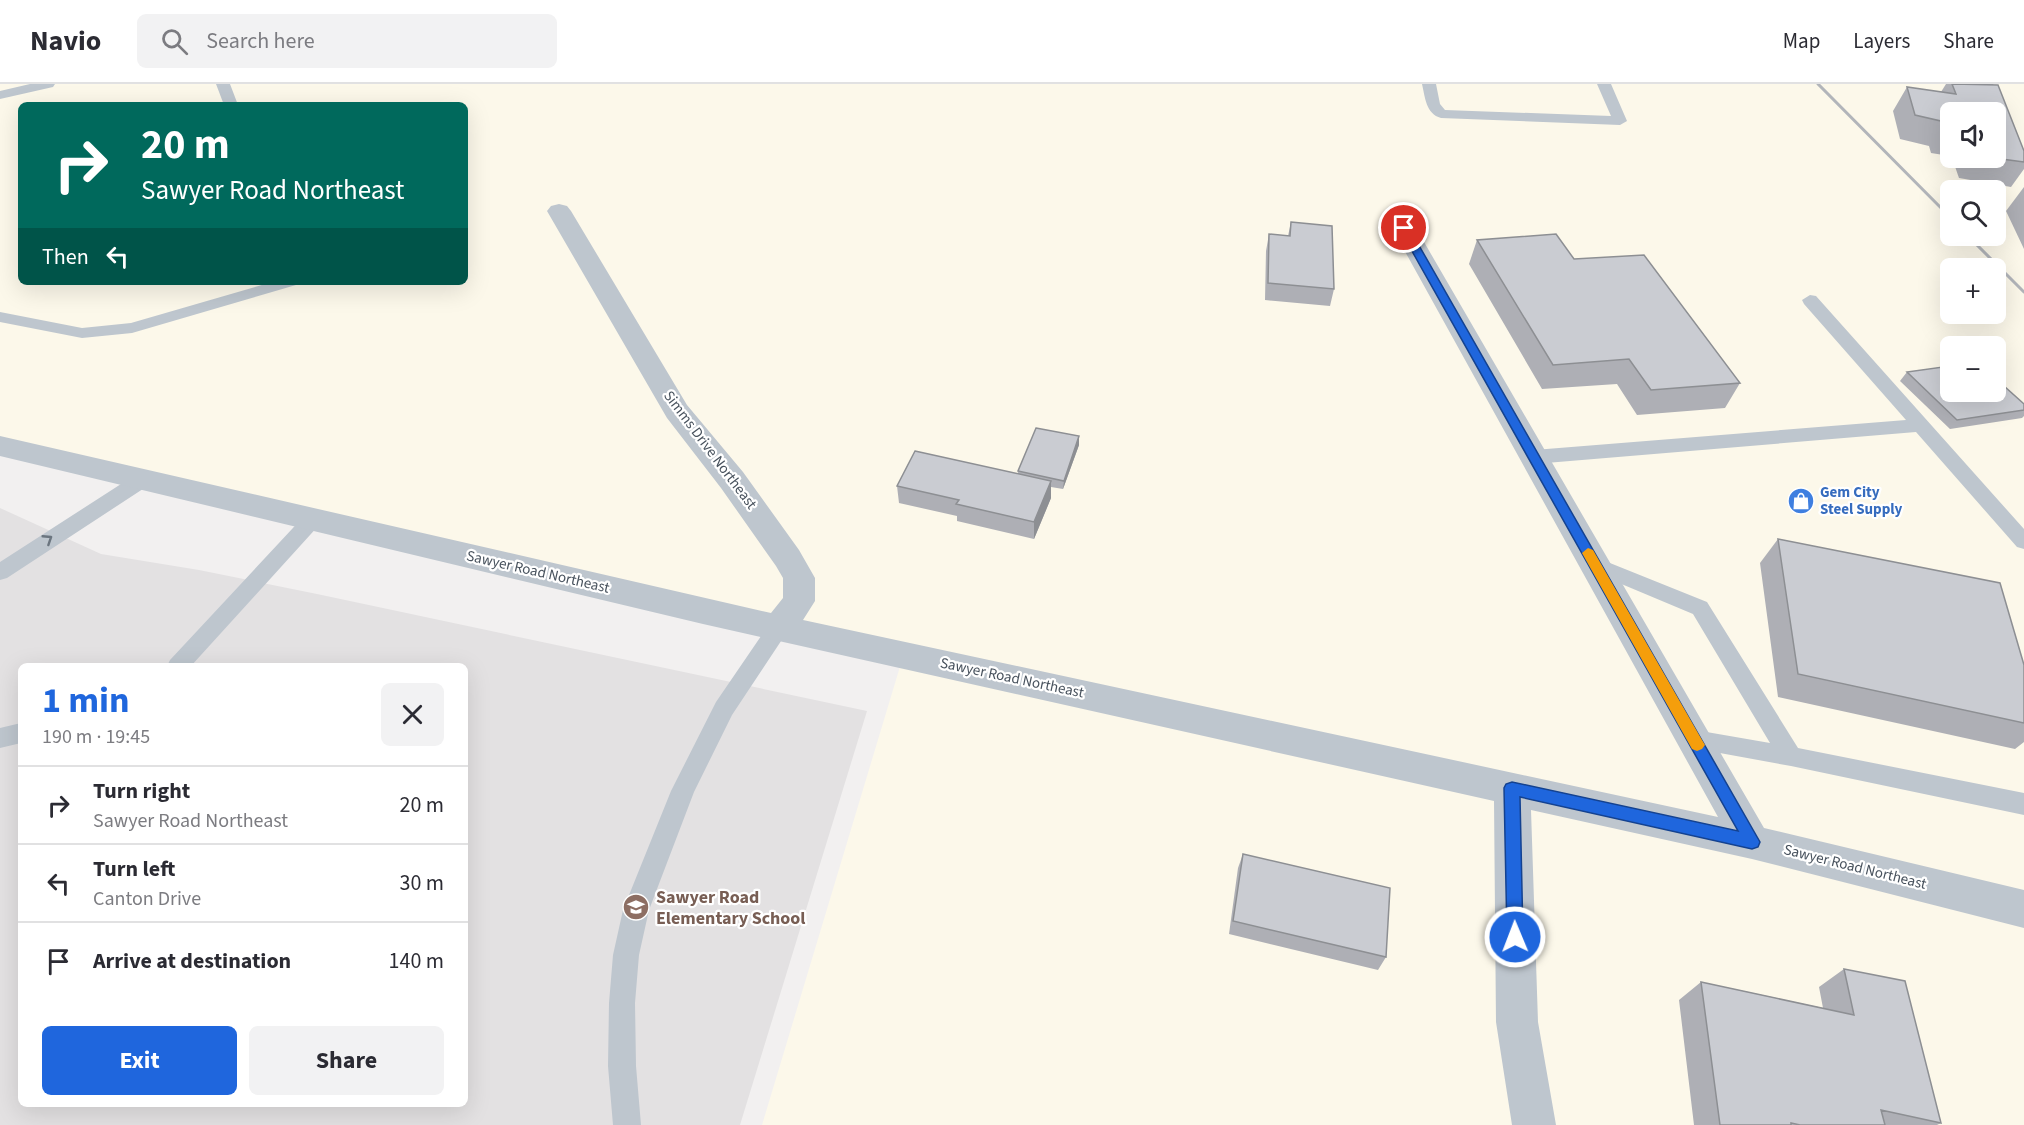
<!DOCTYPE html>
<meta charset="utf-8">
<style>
body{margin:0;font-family:"Source Sans 3",sans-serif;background:#f2f2f3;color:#2b2b33;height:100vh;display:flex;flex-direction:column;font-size:22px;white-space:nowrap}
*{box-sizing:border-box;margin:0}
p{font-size:20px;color:#7c7c81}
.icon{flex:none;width:33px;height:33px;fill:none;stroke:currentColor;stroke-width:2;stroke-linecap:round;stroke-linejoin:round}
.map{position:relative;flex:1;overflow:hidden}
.drawer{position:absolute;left:18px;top:579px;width:450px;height:444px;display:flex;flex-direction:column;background:#fff;border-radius:9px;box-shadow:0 6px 24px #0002}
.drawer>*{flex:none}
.banner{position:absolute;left:18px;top:18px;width:450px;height:183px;border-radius:9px;box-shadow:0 6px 24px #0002;background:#00695c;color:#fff;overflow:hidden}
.buttons{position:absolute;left:1940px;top:18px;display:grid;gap:12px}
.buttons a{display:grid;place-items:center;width:66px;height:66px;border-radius:9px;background:#fff;box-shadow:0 6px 24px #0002;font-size:30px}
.pin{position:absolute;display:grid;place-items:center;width:51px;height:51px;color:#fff;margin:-26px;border:3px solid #fff;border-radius:50%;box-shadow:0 2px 6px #0007}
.me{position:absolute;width:66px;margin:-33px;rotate:359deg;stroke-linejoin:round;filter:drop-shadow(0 0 4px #0008)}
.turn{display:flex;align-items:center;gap:21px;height:126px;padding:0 24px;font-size:27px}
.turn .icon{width:78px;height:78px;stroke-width:2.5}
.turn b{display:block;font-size:42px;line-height:51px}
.then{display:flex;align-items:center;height:57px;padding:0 24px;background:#0003;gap:12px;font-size:22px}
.round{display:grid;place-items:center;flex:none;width:63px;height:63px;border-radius:9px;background:#f2f2f3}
.headline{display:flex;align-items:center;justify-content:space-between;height:102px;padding:0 24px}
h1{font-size:36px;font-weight:700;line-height:45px;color:#1f66dd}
.action{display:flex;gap:12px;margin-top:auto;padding:12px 24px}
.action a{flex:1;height:69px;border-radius:9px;background:#1f66dd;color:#fff;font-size:24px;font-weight:700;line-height:69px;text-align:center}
.action a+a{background:#f2f2f3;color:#2b2b33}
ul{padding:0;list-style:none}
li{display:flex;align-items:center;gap:18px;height:78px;padding:0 24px;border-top:2px solid #e1e1e2}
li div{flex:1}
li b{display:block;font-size:22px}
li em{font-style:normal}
header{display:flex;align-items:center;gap:36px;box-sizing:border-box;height:84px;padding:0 30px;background:#fff;border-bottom:2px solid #e1e1e2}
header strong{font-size:28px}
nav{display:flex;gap:33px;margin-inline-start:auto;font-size:21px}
.search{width:420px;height:54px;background:#f2f2f3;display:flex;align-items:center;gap:15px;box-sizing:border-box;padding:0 21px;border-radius:9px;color:#7c7c81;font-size:22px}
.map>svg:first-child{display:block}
</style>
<header>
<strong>Navio</strong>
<div class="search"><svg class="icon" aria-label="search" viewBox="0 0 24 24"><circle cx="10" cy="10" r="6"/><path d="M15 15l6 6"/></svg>Search here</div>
<nav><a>Map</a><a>Layers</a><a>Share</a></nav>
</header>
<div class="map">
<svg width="2024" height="1041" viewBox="0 0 2024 1041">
<rect width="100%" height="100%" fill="#f2f0f0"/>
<path fill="#fcf8ea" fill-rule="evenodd" d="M0,0h2024v1041h-1262l143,-475 -905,-207zM21,21h444v177h-444zM1950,28h45v46h-45zM1950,106h45v46h-45zM1950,184h45v46h-45zM1950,262h45v46h-45z"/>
<path fill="#e3e1e2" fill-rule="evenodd" d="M0,424l101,46 98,16 118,24 550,117 -127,414h-740zM21,582h444v438h-444z"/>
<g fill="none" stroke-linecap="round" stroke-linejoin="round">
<path fill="#bec6ce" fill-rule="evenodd" d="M30,0h25l-2,3 -53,12v-8z
M216,0h14l8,21h-14z
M1422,0h14l4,20 5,6 166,6 -14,-32h14l16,37 -7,4 -179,-7c-15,-4 -16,-21 -19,-34z
M272,198h26l-2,3 -164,48 -50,5 -82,-16v-10l82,16 49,-5z
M1810,211l6,1 208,233v20l-7,-2 -101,-115 -382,32 -7,-2 -2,-5 2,-5 7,-2 372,-30 -102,-116 -2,-4z
M142,389l7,2 3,5 -3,5 -142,93 -7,2v-18l135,-87z
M313,428l7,2 3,5 -3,5 -129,142h-24l3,-6 136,-146z
M1595,473l112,45 91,146 226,45v22l-233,-49 -104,-19 -3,-7 3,-7 8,-3 75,13 -77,-129 -105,-44 -3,-5 3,-5z
M780,534l8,2 3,6 -59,89 -38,77 -45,118 -10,45 -4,48 1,63 5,59h-28l-5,-59 1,-63 4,-48 10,-45 48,-119 45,-89 56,-82z
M21,639v20l-21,5v-20z"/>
<path fill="#bec6ce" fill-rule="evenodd" d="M559,120l8,2 4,5 116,194 56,67 56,78 16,28v23l-12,19 915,197 -326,-589 3,-5 9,-2 9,2 351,605 260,62v38l-272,-69 -221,-49 7,212 18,103h-44l-16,-103 -2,-221 -791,-177 -703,-168v-20l771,177 12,-15v-20l-7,-12 -55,-78 -54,-70 -120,-207 4,-5z"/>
<path stroke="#b2b5ba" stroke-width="3" d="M1818,0l132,133
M1968,152l56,56"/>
</g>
<path fill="#aeafb5" d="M1946,0h47l31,67v18l-13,18 -52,-9 -7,-20h43l-45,-46v44l-19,-3 -2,-7 -29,-7 -7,-28 14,-24 34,5z
M2024,103v62l-18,-38z
M1291,138l43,67 -4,17 -65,-6 1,-49 3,-17 19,2z
M1477,156l97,19 166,124 -15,25 -88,7 -20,-31 -75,5 -73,-125z
M1907,288l117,32v12l-2,2 -72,11 -50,-48z
M1079,352v9l-16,44 -12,-2v11l-17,41 -77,-18v-5l-58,-13 -2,-17 121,-12v-3z
M1778,455l246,126v77l-9,7 -237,-52 -18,-134z
M1243,770l143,103 -8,13 -149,-36 9,-66z
M1844,885l97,154 -4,2h-243l-15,-125 22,-18 122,26 -4,-21z"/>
<path fill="#8d8f93" d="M1079,352v9l-16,44 1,-8z
M1051,397v17l-17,41v-17z"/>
<path fill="#caccd2" stroke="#8d8f93" stroke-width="1.5" d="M1952,0l46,1 26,66v11l-30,-4h1v-46h-45v18l-3,-1 -2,-7 -30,-7 -8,-28 49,7z
M1291,138l41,4 2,63 -66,-6 1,-49 21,2z
M1556,150l18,25 70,-4 96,128 -89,7 -22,-31 -76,6 -76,-125z
M1950,282v26h45v-14l29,26v6l-67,10 -50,-48z
M1036,344l43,8 -15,45 -46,-10z
M915,367l136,30 -17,41 -78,-18 3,-4 -62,-14z
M1778,455l222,44 24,82v58l-226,-49z
M1243,770l147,34 -4,69 -153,-36z
M1844,885l61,12 36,142 -60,-13 4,15h-85l-9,-2v2h-71l-19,-143 153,33z"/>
<defs><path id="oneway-chevron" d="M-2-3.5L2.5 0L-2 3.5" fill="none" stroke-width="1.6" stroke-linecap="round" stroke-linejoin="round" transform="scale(1.5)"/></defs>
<use stroke="#6b757f" href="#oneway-chevron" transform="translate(48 455) rotate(-33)"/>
<path fill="#1f66dd" stroke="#144290" stroke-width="1.5" d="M1404,141l5,3 351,614 -2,5 -6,2 -232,-52 3,140 -2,6 -6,2 -6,-2 -2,-6 -3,-149 2,-4 6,-2 226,49 -339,-603z"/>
<path fill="#f59e0b" d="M1588,464l5,2 109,190 3,5 -3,4 -5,2 -5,-2 -110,-196z"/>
<defs>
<symbol id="shop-disc" viewBox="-11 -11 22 22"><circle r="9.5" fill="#3f7fe0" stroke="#fff"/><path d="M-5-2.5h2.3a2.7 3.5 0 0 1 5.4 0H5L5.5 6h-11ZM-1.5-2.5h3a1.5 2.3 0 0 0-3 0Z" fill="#fff"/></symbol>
<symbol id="school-disc" viewBox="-11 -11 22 22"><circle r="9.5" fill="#8d6e63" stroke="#fff"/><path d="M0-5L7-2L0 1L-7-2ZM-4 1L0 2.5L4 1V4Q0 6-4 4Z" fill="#fff"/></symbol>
</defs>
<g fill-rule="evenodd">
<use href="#shop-disc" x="1786" y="402" width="30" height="30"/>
<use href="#school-disc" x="621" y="808" width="30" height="30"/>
</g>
<g text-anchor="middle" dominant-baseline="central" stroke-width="4.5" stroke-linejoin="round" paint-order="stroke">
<g font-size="15" fill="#48525d" stroke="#fff">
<text transform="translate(710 366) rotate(53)">Simms Drive Northeast</text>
<text transform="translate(538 488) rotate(13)">Sawyer Road Northeast</text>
<text transform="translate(1012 594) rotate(12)">Sawyer Road Northeast</text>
<text transform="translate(1855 783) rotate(14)">Sawyer Road Northeast</text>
</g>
<g font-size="15" font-weight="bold" fill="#366cbe" stroke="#fff" text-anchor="start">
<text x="1820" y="408">Gem City<tspan x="1820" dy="17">Steel Supply</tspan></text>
</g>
<g font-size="18" font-weight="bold" fill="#785e54" stroke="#fff" text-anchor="start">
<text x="656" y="813">Sawyer Road<tspan x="656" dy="21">Elementary School</tspan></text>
</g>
</g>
</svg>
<div class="buttons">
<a><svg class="icon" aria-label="sound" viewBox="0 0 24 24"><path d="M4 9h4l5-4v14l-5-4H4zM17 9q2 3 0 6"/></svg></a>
<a><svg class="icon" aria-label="search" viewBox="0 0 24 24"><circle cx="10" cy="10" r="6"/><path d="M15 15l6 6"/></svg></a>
<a>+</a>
<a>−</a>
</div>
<div class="pin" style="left:1404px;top:144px;background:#d93025"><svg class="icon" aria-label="arrive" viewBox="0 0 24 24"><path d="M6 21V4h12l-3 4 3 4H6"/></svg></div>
<svg class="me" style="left:1515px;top:853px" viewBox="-20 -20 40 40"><circle r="17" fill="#1f66dd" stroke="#fff" stroke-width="3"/><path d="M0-11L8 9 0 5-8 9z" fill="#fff"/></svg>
<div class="banner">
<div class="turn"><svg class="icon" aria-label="right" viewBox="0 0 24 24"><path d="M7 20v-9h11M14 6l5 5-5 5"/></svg><div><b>20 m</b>Sawyer Road Northeast</div></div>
<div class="then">Then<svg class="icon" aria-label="left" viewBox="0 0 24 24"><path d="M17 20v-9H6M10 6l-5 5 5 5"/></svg></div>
</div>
<section class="drawer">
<div class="headline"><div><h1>1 min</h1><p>190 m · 19:45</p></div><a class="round"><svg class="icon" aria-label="close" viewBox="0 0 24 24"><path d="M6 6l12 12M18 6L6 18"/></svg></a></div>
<ul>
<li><svg class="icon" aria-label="right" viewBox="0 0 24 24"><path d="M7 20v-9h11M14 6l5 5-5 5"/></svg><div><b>Turn right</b><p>Sawyer Road Northeast</p></div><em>20 m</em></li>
<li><svg class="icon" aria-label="left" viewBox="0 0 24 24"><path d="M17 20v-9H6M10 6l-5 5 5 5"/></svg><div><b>Turn left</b><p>Canton Drive</p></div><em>30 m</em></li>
<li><svg class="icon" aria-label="arrive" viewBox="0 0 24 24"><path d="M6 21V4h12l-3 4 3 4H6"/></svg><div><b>Arrive at destination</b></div><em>140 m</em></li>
</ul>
<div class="action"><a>Exit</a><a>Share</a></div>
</section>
</div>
